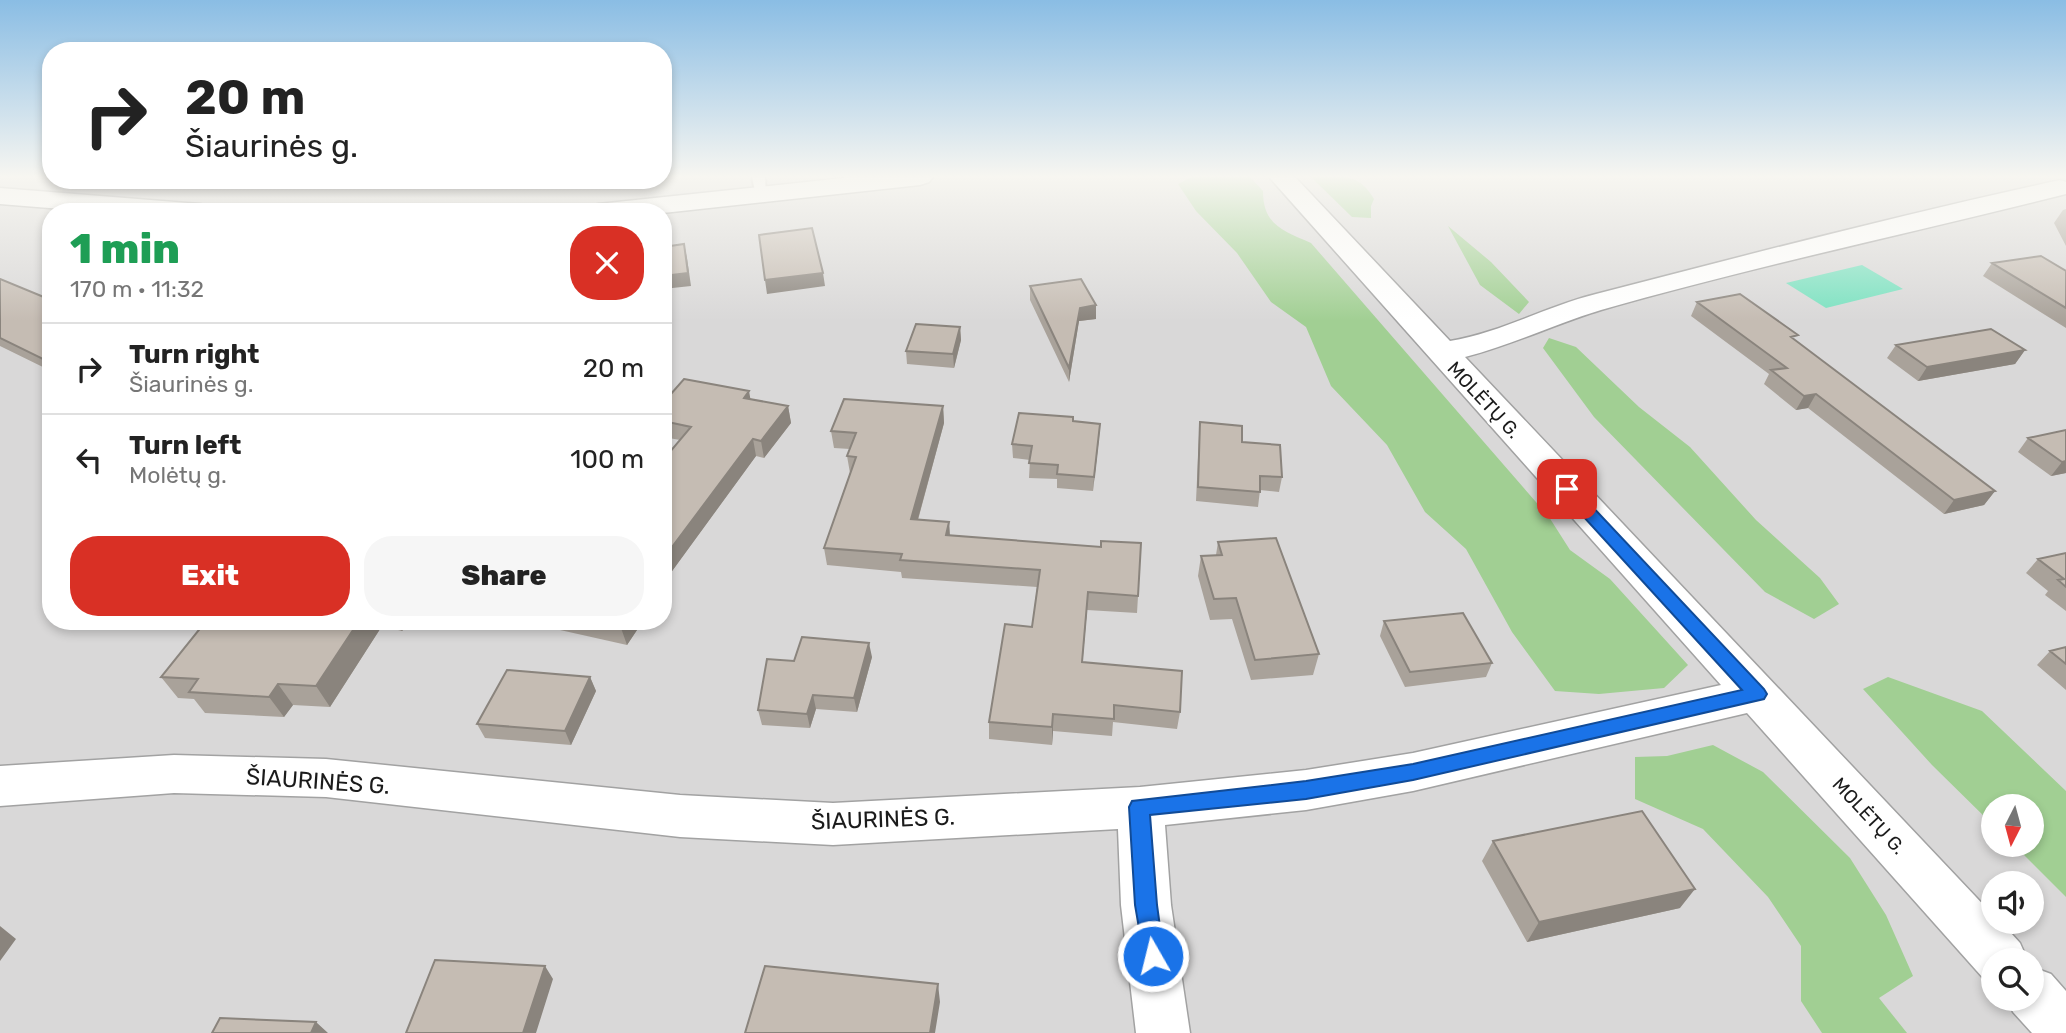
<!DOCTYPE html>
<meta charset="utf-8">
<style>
body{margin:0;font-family:Rubik,sans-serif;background:#f6f6f6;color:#222;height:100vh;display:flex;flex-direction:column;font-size:26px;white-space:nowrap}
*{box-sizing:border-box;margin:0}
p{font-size:23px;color:#767676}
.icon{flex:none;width:38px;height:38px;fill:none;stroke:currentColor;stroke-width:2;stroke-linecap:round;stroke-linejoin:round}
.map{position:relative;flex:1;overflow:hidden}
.sheet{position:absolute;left:42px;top:203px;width:630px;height:427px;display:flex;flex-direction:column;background:#fff;border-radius:28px;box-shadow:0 4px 10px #0003}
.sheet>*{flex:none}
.banner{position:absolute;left:42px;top:42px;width:630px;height:147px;border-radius:28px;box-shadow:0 4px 10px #0003;background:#fff;color:#222;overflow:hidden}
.needle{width:46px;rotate:186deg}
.buttons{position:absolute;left:1981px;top:794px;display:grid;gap:14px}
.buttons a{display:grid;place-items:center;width:63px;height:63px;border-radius:50%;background:#fff;box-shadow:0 4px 10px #0003;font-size:35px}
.pin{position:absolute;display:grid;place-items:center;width:60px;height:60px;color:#fff;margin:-30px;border-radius:14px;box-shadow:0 4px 10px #0006}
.me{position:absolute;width:77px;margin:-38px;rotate:352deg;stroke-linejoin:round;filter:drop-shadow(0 0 5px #0008)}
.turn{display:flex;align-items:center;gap:24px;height:147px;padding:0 28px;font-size:32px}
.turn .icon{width:91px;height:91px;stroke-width:2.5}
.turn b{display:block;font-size:49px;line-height:60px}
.round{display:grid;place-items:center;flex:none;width:74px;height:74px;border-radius:28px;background:#f6f6f6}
.summary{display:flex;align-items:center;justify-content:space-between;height:119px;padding:0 28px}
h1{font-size:42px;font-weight:800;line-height:52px;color:#1e9e55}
.primary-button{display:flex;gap:14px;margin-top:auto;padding:14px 28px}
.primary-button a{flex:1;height:80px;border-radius:28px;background:#d93025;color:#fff;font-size:28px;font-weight:800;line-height:80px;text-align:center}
.primary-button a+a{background:#f6f6f6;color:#222}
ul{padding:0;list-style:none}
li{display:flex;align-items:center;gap:21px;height:91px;padding:0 28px;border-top:2px solid #e0e0e0}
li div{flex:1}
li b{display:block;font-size:26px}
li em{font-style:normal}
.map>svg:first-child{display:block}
</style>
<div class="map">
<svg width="2066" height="1033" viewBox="0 0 2066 1033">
<rect width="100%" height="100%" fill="#edeae0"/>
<path fill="#d9d8d8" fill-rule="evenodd" d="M0,177h51v3h612v-3h1403v856h-2066zM51,212h612v409h-612zM1993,807h39v38h-39zM1993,884h39v38h-39zM1993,961h39v38h-39z"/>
<path fill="#a1cf93" d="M1192,177h58l13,14c0,34 20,40 48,52l238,274 21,33 40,29 78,86 -24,23 -65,6 -44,-3 -43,-59 -46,-83 -41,-37 -38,-67 -56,-59 -25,-59 -35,-25 -34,-49 -41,-42 -18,-27z
M1311,177c29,0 47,-6 63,22l-3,7v12l-19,-1z
M1448,226l43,36 38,40 -10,12 -39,-29z
M1549,338l27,9 63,60 51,40 66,73 64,58 19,26 -25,15 -49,-27 -171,-175 -51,-69z
M1888,677l94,34 84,80v106l-52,-52h18v-38h-39v18l-61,-60 -69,-76z
M1713,745l50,27 87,86 36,57 27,61 -34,22 28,35h-85l-21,-32v-55l-33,-49 -65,-68 -68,-30v-42l32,-1z"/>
<path fill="#7ae1c0" d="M1862,265l41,24 -77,19 -40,-25z"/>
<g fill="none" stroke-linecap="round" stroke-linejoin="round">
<defs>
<path id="service" d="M752,177h13l1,19h-10z"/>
<path id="minor" d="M853,177h80l-4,5 -9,3 -257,28 -78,-1 4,-6 9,-2z
M1269,177h26l155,164c50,-8 97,-35 146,-47 154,-40 308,-80 464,-114l6,2v12c-155,39 -311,72 -465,116 -46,14 -89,35 -136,47l528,558v7h8l19,21 8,18h-35v22l-9,-4 -237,-266 -334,78 -107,19 -141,15 6,80 19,128h-54l-15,-128 -3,-76 -285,16 -153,-8 -354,-40 -152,-4 -174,13v-40l174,-11 152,4 354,36 153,8 307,-16 166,-17 107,-17 308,-68z
M0,188l200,16 9,2 4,6h-114l-99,-8z
M2032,967l19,7 15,17v42h-34l-19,-21 -5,-13h24z"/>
</defs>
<use href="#service" stroke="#a2a2a2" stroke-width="4"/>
<use href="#minor" stroke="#a2a2a2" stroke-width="3"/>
<use href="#service" fill="#fff" fill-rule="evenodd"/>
<use href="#minor" fill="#fff" fill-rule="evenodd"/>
</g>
<path fill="#a9a29a" d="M2066,209v37l-12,-23 9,-13z
M1992,263l74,8v57l-83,-52z
M0,279l51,21v71l-51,-25z
M1030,286l66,19v14l-17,2 -10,61 -39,-82z
M1697,302l98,38 200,151 -11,14 -40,9 -136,-106 -12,2 -32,-26 5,-10 -78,-58z
M960,327l1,13 -7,28 -47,-4 -1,-13z
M1896,345l129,5 -10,14 -97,17 -31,-23z
M750,399l38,7 3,17 -27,35 -8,-2 -89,122 2,6 -6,8v-132l17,-20 -17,-3v-34z
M943,406l1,17 -26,97 31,2 1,14 188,60 -1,17 -50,-3 -5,52 98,50 -3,17 -64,-7 -1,14 -59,-5 -1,14 -63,-6v-17l43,-95 5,-40 -135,-9 -1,-6 -74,-7 -3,-17 26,-75 -3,-17 3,-7 -16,-1 -3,-17z
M1073,421l27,3 -7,67 -36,-3v-9l-28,-1 1,-18 -17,-2 -1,-14z
M1200,422l42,20 40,35 -3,15 -19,-2 -2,17 -62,-6 3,-65z
M2066,430v43l-15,3 -33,-24 10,-14z
M1218,542l101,112 -6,21 -62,5 -19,-61 -22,1 -12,-44 3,-20 15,-1z
M2066,553v58l-21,-16 3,-4 -22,-18 12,-14z
M297,621h113l-8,10 -20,-5 -52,81 -37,-2 -9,12 -79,-4 -11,-14 -16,-1 -17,-21 131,-51z
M556,621h87l-16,24 -67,-15z
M1384,621l108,42 -6,14 -81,10 -25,-51z
M2066,647v43l-29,-25 13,-14z
M872,657l-15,55 -41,-3 -6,19 -48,-3 -4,-15 36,-49z
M590,677l6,14 -25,54 -86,-7 -8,-14z
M1493,841l187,67 -153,34 -45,-81z"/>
<path fill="#8a847d" d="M684,244l3,14 4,28 -28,3v-13z
M823,273l2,13 -58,8 -2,-14z
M1096,305v14l-17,2 -10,61v-14l11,-60z
M960,327l1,13 -7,28 -1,-14z
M2025,350l-10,14 -97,17 9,-14z
M749,391l3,17 -8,-10z
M1816,394l-8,14 -12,2 8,-14z
M788,406l3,17 -27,35 -3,-17z
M943,406l1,17 -31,114 -2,-18z
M1100,424l-1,14 -6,53 1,-14z
M753,439l3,17 -89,122 2,6 -6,8v-33z
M2066,461v12l-15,3 11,-14z
M1995,491l-11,14 -40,9 10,-14z
M949,522l1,18 -4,-5z
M1088,592l-1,18 -6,69 1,-17z
M359,621h20l3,5 -52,81 -14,-21z
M396,621h14l-8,10z
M626,621h17l-16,24 -6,-17z
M869,643l3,14 -15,55 -3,-14z
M590,677l6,14 -25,54 -6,-14z
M278,684l15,21 -9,12 -15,-20z
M813,695l3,14 -6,19 -3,-14z
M1053,714v17l-1,14v-18z
M1695,889l-15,19 -153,34 12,-20z
M0,926l16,13 -16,22z
M545,966l8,13 -17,54h-13z
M938,984l2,18 -5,31h-5z
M316,1022l12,11h-17z"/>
<path fill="#c5bcb3" stroke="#8a847d" stroke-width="2" d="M812,228l11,45 -58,7 -6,-45z
M684,244l4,29 -25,3v-29z
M2041,256l25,15v37l-74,-45z
M0,279l51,21v63l-51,-25z
M1081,279l15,26 -16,3 -11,60 -39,-82z
M1740,294l58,41 -7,2 204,154 -41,9 -138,-106 -12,2 -33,-26 16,-2 -90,-66z
M916,324l44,3 -7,27 -47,-3z
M1991,329l34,21 -98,17 -31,-22z
M684,379l65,12 -5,7 44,8 -27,35 -8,-2 -90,120v-99l28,-33 -28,-6v-18z
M844,399l99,7 -32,113 38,3 -3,13 155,12v-6l40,2 -3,53 -50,-4 -6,70 100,9 -2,41 -66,-7v14l-61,-5 -1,13 -63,-5 16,-98 27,3 8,-57 -140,-10 2,-6 -78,-6 32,-91 -9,-1 9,-23 -25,-2z
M1019,413l54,4v4l27,3 -6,53 -37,-3 1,-9 -29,-2 3,-17 -20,-2z
M1200,422l42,4v16l38,3 2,32 -22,-1v16l-62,-5z
M2066,430v31l-4,1 -34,-24z
M1276,538l43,116 -64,6 -19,-62 -22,1 -13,-43 21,-1 -4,-13z
M2066,553v34l-8,-7 6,-1 -26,-20z
M1463,613l29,50 -82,9 -26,-51z
M206,621l86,5 5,-5h62l-43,65 -38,-2 -9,13 -80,-5 9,-13 -37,-2z
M588,621h38l-5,7z
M802,637l67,6 -15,55 -41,-3 -6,19 -49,-4 9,-51 27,2z
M2066,647v17l-16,-13z
M507,670l83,7 -25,54 -88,-7z
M1642,811l53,78 -156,33 -46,-81z
M435,960l110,6 -22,67h-117z
M765,966l173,18 -8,49h-185z
M220,1018l96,4 -5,11h-99z"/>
<linearGradient id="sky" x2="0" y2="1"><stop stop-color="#8abde4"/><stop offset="0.55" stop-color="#f7f6f1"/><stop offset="1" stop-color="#f7f6f1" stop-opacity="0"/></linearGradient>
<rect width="2066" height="321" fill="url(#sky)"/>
<path fill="#1a73e8" stroke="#114b97" stroke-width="2" d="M1567,483l5,2 192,204 3,5 -3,5 -351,81 -107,19 -156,16 7,90 7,51 -3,7 -8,4 -8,-4 -10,-58 -6,-98 3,-6 174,-20 107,-17 329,-74 -181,-198 -2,-3 2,-4z"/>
<g text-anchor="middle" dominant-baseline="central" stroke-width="5" stroke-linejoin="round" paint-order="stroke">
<g font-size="19" fill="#1b1b1b" stroke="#fff">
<text transform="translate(1484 400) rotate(47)">MOLĖTŲ G.</text>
<text transform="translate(1869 816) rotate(47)">MOLĖTŲ G.</text>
</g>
<g font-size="23" fill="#1b1b1b" stroke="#fff">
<text transform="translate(318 781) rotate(4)">ŠIAURINĖS G.</text>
<text transform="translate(883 819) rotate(-2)">ŠIAURINĖS G.</text>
</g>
</g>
</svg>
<div class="buttons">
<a><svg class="needle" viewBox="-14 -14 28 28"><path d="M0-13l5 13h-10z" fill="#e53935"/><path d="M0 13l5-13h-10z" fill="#767676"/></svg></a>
<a><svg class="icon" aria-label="sound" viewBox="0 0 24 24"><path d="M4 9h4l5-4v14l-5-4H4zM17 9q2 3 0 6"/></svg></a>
<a><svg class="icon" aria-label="search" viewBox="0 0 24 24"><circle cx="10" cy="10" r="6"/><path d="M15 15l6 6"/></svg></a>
</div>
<div class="pin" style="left:1567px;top:489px;background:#d93025"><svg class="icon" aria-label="arrive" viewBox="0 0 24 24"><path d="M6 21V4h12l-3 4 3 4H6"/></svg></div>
<svg class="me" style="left:1153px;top:956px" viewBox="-20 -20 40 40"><circle r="17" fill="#1a73e8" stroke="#fff" stroke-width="3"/><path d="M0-11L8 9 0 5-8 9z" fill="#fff"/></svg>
<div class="banner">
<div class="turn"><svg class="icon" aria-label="right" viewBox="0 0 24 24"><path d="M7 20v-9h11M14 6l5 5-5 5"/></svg><div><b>20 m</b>Šiaurinės g.</div></div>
</div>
<section class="sheet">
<div class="summary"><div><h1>1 min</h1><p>170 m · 11:32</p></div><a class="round" style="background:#d93025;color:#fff"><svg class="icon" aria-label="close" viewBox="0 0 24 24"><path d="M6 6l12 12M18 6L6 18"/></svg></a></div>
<ul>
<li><svg class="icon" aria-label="right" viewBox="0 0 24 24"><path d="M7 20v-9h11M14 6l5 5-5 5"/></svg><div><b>Turn right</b><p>Šiaurinės g.</p></div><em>20 m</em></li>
<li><svg class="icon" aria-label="left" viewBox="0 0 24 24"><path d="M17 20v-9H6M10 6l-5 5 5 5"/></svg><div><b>Turn left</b><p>Molėtų g.</p></div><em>100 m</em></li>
</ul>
<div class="primary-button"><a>Exit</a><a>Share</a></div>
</section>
</div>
